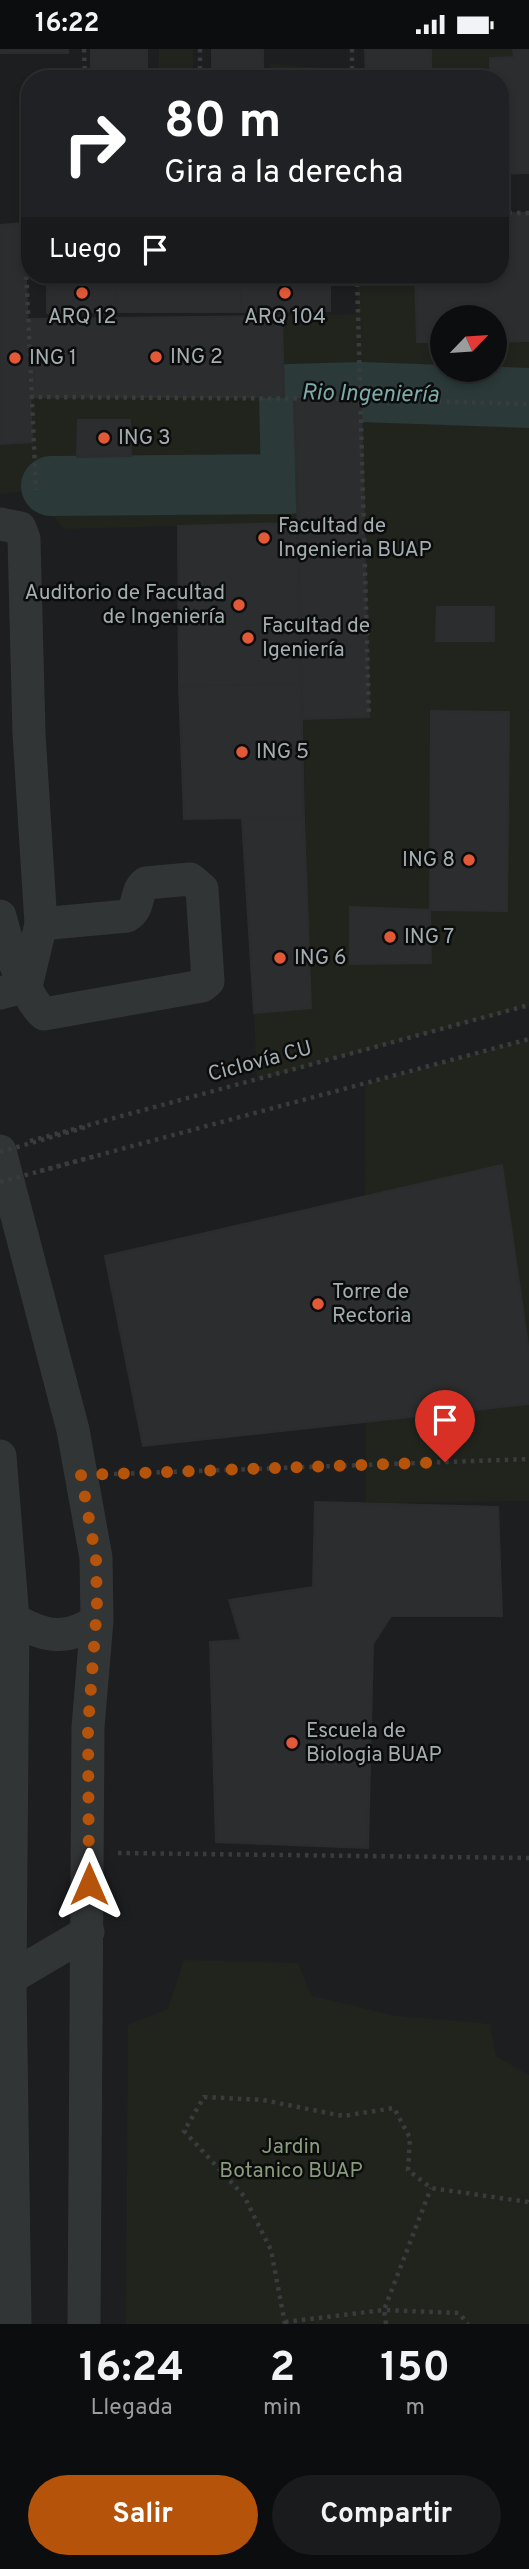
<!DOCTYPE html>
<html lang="es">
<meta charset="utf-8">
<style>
body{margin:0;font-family:Overpass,sans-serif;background:#1a1b1c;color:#f1f3f6;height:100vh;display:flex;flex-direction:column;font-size:26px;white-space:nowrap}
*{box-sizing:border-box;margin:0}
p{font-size:23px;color:#9a9c9e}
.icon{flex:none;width:38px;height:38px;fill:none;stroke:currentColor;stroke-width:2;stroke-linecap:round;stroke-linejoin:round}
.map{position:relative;height:2275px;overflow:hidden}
.drawer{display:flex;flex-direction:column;background:#0c0d0e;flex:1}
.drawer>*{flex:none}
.hud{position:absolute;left:21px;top:21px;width:488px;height:214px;border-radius:28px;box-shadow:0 4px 10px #0003,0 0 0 2px #2c2d2e;background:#202124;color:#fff;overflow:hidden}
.needle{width:46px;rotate:65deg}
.buttons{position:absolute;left:430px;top:256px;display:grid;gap:14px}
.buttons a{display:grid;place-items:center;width:77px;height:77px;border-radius:50%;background:#0c0d0e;box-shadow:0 4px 10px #0003,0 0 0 2px #2c2d2e;font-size:35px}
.pin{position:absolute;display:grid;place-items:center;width:60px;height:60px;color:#fff;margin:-72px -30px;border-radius:50% 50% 50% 0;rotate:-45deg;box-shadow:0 0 7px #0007}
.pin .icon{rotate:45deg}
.me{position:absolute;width:77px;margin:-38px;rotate:0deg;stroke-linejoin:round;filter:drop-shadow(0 0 5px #0008)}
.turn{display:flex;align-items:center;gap:24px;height:147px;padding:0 28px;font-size:32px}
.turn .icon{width:91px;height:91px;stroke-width:2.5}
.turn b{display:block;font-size:49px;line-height:60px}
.then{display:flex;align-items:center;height:66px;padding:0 28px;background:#0003;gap:14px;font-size:26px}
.eta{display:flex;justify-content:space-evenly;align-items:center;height:119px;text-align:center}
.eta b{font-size:42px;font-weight:700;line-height:49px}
.button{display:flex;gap:14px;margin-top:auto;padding:14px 28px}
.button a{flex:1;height:80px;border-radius:42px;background:#b45309;color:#fff;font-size:28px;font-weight:700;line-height:80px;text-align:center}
.button a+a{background:#1a1b1c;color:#f1f3f6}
.status{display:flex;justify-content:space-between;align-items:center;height:49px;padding:0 35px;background:#0c0d0e;direction:ltr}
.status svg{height:19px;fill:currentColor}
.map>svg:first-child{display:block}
</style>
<div class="status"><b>16:22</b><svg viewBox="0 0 49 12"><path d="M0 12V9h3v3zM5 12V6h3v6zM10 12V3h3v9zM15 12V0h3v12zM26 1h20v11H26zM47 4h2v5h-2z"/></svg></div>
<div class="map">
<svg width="529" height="2275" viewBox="0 0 529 2275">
<rect width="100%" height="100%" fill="#101112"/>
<path fill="#1d1e1f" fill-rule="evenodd" d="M0,0h529v2275h-529zM30,30h470v196h-470zM443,268h52v52h-52z"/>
<path fill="#20241d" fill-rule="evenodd" d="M159,0h34v25l-34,-1z
M431,0h82l1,8 -24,1v21h-59z
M270,15l65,5v10h-65z
M357,226h58l2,67h26v27h52v-27l34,-1v369l-4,1h4v295l-272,74 -3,-67 56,-6 -7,-287 66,-4 -8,-317 -67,-1 3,125 -234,6 -27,-39 -36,4v-50l30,-47 255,1 -3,-82 76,-2zM432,663h77l-2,199 -77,-1 4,-103zM350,858l80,3 2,54h-82z
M529,990v462l-163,2 -1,-419z
M184,1911l114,3 14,33 84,20 94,8 6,32 33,19v249h-403l2,-299 40,-16z"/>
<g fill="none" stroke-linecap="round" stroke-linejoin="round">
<path stroke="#2b3939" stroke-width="60" d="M51,437l240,-2 -2,-90 72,-2 168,6"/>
</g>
<path fill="#2c2d2e" stroke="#2b2c2e" stroke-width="2" d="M0,0h68v4h-68z
M91,0h56v30h-56z
M212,0h51v30h-51z
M365,0h66v30h-65z
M513,0h16v124l-29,1v-95h-10v-21l24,-1z
M500,164h29v128l-34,1v-25h-52v25h-26l-2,-67h85z
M24,174l8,219 -32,2v-219z
M47,226h69v37l-69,1z
M116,226h125v37h-125z
M241,226h89v36l-89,1z
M282,267l2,81h-254l-2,-78z
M294,350h67l8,318 -66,2z
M78,371h52l1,36 -54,1z
M297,474l4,160 -122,4 -1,-161z
M437,558h57v34h-58z
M301,634l3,134 -120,2 -5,-132z
M431,662l78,1 -2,199 -77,-1z
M242,769h62l7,190 -57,5z
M350,858l80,3 1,53 -81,1z
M502,1116l27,187v52l-386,42 -38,-190z
M315,1453l183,5 4,109h-111l-18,28 -5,204 -152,-6 -6,-200 31,-2 -12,-40 84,-13z"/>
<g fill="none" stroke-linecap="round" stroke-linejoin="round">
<path stroke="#383c3d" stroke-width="4.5" stroke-dasharray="3.5 5" stroke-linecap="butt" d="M84,0l1,30
M200,0v30
M352,0v30
M500,164h29
M30,174h-6l12,267
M357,226l12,442
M30,348l331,2 168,5
M30,1092l499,-136
M40,1122l489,-132
M114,1425l415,-15
M118,1804l411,5
M285,2273l99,-12 47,-122
M285,2275l-14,-74 -27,-54 -60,-65 20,-34 59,3 80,16 51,-8 16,30 -2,32 23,18 97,14 1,4
M386,2275l-2,-14 75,3 9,11"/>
<path stroke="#323536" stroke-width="33" d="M0,475l20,4 4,11 5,195 12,190 -15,62 -26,7
M0,867c6,25 25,82 44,98l158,-28 6,-5 -6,-92 -12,-10 -44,4c-12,9 -5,25 -19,33l-86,8
M0,1102l73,279 23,128 1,62 -9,107 -4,597
M0,1407l13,163 -3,361 5,344
M13,1570c31,18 54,23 84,1
M0,1935l88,-52"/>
<path stroke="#383c3d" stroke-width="4.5" stroke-dasharray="3.5 5" stroke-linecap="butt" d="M0,1103l90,-26
M0,1133l100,-27"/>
</g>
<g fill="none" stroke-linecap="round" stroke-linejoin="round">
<path stroke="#b45309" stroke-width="12" stroke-dasharray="0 21.6" d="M89,1835l-1,-157 9,-120 -1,-49 -15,-83 364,-13"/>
</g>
<g fill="#e25938" stroke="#0c0c0d" stroke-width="2.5">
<circle cx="82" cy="244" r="7"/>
<circle cx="285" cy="244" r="7"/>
<circle cx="156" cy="308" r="7"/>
<circle cx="15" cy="309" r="7"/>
<circle cx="104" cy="389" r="7"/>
<circle cx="264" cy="489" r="7"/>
<circle cx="239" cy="556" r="7"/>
<circle cx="248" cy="589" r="7"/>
<circle cx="242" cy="703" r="7"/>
<circle cx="469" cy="811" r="7"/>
<circle cx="390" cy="888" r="7"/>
<circle cx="280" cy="909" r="7"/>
<circle cx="318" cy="1255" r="7"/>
<circle cx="292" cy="1694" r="7"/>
</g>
<g text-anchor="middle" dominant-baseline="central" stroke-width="5" stroke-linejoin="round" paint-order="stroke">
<g font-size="21" fill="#a3aeb1" stroke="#0c0c0d" text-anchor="start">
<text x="82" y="268" text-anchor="middle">ARQ 12</text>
<text x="285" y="268" text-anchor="middle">ARQ 104</text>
<text x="170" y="308">ING 2</text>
<text x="29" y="309">ING 1</text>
<text x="118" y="389">ING 3</text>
<text x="278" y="477">Facultad de<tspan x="278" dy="24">Ingenieria BUAP</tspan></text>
<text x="225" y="544" text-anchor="end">Auditorio de Facultad<tspan x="225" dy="24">de Ingeniería</tspan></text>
<text x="262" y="577">Facultad de<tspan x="262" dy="24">Igeniería</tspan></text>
<text x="256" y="703">ING 5</text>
<text x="455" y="811" text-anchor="end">ING 8</text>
<text x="404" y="888">ING 7</text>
<text x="294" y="909">ING 6</text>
<text x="332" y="1243">Torre de<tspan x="332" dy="24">Rectoria</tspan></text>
<text x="306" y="1682">Escuela de<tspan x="306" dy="24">Biologia BUAP</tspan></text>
</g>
<g font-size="21" fill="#a3aeb1" stroke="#0c0c0d">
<text transform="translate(260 1013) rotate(-15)">Ciclovía CU</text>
</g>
<g font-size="21" fill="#889b7b" stroke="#0c0c0d">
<text x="291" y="2098">Jardin<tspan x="291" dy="24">Botanico BUAP</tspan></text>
</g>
<g font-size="23" font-style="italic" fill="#7cabaa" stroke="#0c0c0d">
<text transform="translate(370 346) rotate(1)">Rio Ingeniería</text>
</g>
</g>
</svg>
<div class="buttons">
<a><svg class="needle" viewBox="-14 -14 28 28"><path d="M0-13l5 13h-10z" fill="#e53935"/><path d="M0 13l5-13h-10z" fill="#9a9c9e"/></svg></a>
</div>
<div class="pin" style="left:445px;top:1413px;background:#d93025"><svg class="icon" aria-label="arrive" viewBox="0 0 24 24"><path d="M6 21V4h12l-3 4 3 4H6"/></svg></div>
<svg class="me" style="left:89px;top:1835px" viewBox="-20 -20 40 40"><path d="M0-17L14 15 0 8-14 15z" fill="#b45309" stroke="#fff" stroke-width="4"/></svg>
<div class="hud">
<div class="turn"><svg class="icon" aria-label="right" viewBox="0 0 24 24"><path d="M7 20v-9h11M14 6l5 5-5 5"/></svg><div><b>80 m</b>Gira a la derecha</div></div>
<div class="then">Luego<svg class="icon" aria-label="arrive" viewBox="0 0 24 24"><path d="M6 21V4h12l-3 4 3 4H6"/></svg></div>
</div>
</div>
<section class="drawer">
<div class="eta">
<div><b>16:24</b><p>Llegada</p></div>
<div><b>2</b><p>min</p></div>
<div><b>150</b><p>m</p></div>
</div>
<div class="button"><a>Salir</a><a>Compartir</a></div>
</section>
